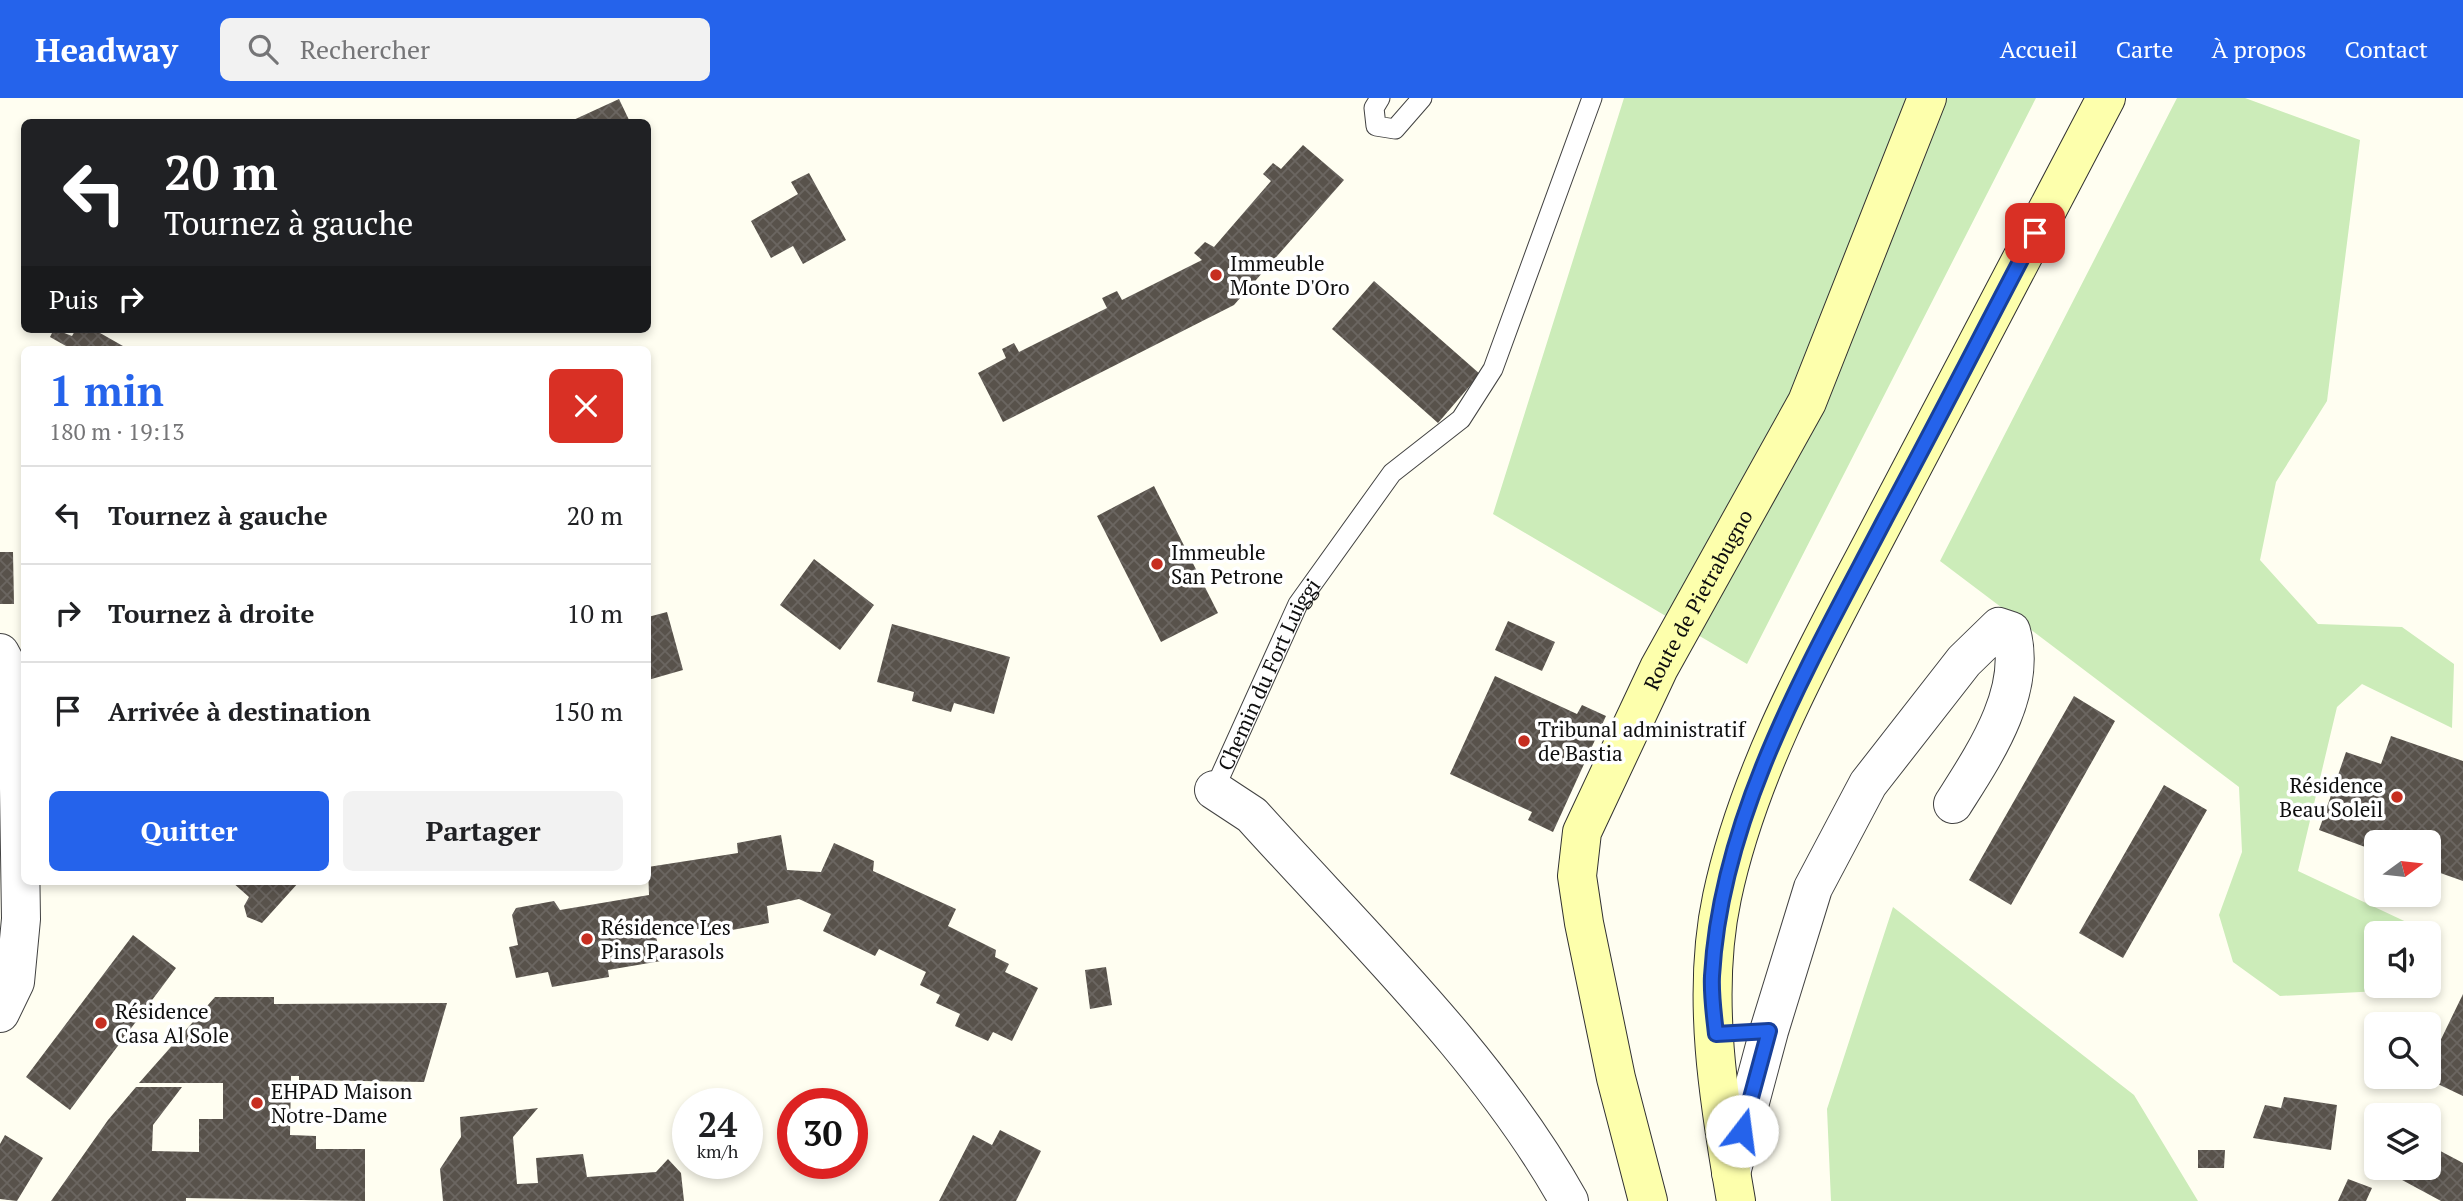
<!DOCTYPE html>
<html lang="fr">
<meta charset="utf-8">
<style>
body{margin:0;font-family:"PT Serif",serif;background:#f2f2f2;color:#202124;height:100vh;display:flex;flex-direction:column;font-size:26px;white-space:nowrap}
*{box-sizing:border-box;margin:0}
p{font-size:23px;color:#757577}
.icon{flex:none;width:38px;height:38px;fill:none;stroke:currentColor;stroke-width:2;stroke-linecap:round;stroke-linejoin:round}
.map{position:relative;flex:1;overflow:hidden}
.side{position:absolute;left:21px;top:248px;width:630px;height:539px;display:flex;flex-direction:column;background:#fff;border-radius:10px;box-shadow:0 4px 10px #0003}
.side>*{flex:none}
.guide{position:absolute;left:21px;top:21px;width:630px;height:214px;border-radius:10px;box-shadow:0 4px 10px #0003;background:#202124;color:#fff;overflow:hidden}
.needle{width:46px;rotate:75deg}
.tools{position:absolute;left:2364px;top:732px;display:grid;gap:14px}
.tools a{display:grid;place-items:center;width:77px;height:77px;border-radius:10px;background:#fff;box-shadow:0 4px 10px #0003;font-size:35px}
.speed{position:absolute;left:672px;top:990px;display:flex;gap:14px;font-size:35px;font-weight:700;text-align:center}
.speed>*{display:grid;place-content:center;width:91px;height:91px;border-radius:50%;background:#fff;box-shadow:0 4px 10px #0003;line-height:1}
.speed small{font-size:18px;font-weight:400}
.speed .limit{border:10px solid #d22;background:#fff;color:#111}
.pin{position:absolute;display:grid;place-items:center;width:60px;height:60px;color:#fff;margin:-30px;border-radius:14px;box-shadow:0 4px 10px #0006}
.me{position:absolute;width:77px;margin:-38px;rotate:15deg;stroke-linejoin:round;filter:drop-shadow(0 0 5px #0008)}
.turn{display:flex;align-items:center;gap:24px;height:147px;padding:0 28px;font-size:32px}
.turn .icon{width:91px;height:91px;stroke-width:2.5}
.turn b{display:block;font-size:49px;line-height:60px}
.then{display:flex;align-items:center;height:66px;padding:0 28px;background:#0003;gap:14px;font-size:26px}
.round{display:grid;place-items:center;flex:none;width:74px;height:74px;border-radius:10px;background:#f2f2f2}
.headline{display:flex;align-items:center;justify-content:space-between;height:119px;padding:0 28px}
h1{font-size:42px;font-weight:600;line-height:52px;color:#2563eb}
.cta{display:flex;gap:14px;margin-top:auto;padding:14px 28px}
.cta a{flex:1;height:80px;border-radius:10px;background:#2563eb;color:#fff;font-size:28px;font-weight:600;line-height:80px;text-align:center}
.cta a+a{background:#f2f2f2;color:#202124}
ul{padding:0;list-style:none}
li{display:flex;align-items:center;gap:21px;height:98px;padding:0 28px;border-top:2px solid #e0e0e0}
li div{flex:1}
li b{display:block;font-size:26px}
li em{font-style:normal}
header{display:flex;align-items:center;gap:42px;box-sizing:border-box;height:98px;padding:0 35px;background:#2563eb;color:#fff}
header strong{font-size:33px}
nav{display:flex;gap:38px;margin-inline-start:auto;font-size:24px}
.search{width:490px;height:63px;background:#f2f2f2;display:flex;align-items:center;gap:18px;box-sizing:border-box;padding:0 24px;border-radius:10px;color:#757577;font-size:26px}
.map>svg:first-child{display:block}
</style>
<header>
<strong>Headway</strong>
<div class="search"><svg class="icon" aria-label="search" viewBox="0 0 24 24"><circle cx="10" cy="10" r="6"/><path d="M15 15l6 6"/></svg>Rechercher</div>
<nav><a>Accueil</a><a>Carte</a><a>À propos</a><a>Contact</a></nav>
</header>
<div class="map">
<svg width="2463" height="1103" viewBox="0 0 2463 1103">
<defs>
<pattern id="building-cross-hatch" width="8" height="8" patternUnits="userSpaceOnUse" patternTransform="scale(1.75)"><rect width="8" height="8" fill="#58524b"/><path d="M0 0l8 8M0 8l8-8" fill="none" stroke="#6b6661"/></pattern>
</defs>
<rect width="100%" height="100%" fill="#fffef1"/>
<path fill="#ccecb9" d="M1624,0h412l-289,566 -254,-150z
M2177,0h68l115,42 -33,261 -51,81 -16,78 58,64 84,3 52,37 -2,64 -90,-44 -25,23 -39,164 119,56 -1,6h-40v52h26l-1,5 -121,6 -47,-34 -14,-47 23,-63 -3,-65 -299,-226z
M1893,809l241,188 64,106h-367l-4,-92z"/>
<path fill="url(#building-cross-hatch)" d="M619,1l11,23h-61z
M1303,47l41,35 -110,125 -231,117 -25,-49 28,-15 -4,-9 12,-6 5,9 88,-44 -5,-10 15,-7 5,9 80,-40 -8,-7 11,-11 9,5 57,-66 -8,-7 10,-11 8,6z
M809,75l37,67 -43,24 -10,-18 -22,12 -20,-37 47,-27 -7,-12z
M1374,183l106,93 -42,49 -106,-94z
M54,231l18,7 4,-7h17l37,21h-66l2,-4 -16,-9z
M1154,388l64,127 -57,29 -64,-126z
M0,454h13l1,52h-14z
M814,461l60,46 -34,45 -60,-45z
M667,514l16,58 -35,10v-63z
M1508,523l47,21 -13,29 -47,-21z
M892,526l118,33 -16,57 -40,-11 -3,9 -39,-11 2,-9 -37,-10z
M1495,578l82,38 5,-9 24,11 -53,116 -25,-12 4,-8 -82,-38z
M2074,598l41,25 -104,184 -42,-25z
M2391,638l72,25v120l-34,-12v-27h-53v9l-57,-21 27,-78 35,12z
M2164,687l43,25 -84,148 -44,-25z
M781,737l6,35 34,2 13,-29 40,18 -1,10 83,38 -8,17 48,24 -1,7 14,7 -4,8 33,16 -26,53 -19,-9 -5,9 -33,-15 5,-12 -24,-11 4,-8 -20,-10 6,-13 -47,-23 -4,7 -52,-25 8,-17 -32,-15 -32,7 2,17 -58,11 -2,-7 -53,9 5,25 -53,9 1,7 -57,10 -4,-15 -32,6 -7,-31 9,-2 -6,-30 4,-7 38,-7 6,9 89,-15 -1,-28 90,-14 -1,-10z
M232,784h67l-37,41 -15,-6 -3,-11 5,-9z
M133,837l43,33 -106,142 -44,-33z
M1106,869l6,38 -22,4 -5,-39z
M2463,896v102l-42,-20h8v-12z
M215,899h59v7l173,-1 -23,79 -125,-2v-4h-8l-1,59 26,1v13h49v52l-179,-3v3h-135l57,-81 28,-33h46l-29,38 -1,26 47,1v-33h24v-36h-84z
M2284,999l53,8 -6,45 -78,-12 12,-33 16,3z
M538,1010l-25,29 4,47 21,-1 -2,-25 47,-4 4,23 69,-5 12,-13 13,14 3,28h-241l-3,-32 21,-32 -1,-20z
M1000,1032l41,21 -25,50h-77l34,-66 19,10z
M5,1037l38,23 -26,43 -17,-2v-55z
M2429,1047l34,18v38h-22l-50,-27 4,-7h34z
M2198,1052h27l-1,18h-26z
M2348,1081l24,9 -6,13h-28z"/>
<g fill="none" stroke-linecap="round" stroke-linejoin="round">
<defs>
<g id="lane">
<path d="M1380,0l-6,10 2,18 19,3 27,-31"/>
<path id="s1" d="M1214,692l84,-186 94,-131 69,-54 32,-50 99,-271"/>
</g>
<path id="street" d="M0,555l7,13 11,57 3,196 -6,63 -15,31
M1214,692l38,25c109,121 238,244 317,386
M1731,1075l38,-142 44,-143 55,-104 96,-123 35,-34 12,4c17,60 -27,124 -58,173"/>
<g id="secondary">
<path id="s2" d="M1648,1103l-32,-123 -32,-155 -7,-47 5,-44 77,-164 148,-266 120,-304"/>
<path d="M1736,1103c-17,-98 -35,-206 -14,-304 28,-132 99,-255 161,-374 74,-142 149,-283 223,-425"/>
</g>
</defs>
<use href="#lane" stroke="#424242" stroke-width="21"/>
<use href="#street" stroke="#424242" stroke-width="40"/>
<use href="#secondary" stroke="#313131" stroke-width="40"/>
<use href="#lane" stroke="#fff" stroke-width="19"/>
<use href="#street" stroke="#fff" stroke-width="38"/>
<use href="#secondary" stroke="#fdffac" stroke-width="38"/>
</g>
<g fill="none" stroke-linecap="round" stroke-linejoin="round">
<defs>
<path id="route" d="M1742,1033l27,-100 -53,3c-2,-19 -5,-39 -4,-58 9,-163 99,-315 173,-457 51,-95 100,-191 150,-286"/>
</defs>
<use href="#route" stroke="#184099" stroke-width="18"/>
<use href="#route" stroke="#2563eb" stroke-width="12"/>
</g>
<g fill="#c62e20" stroke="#fff" stroke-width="2.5">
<circle cx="1216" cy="177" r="7"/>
<circle cx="1157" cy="466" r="7"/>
<circle cx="1524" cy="643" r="7"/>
<circle cx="2397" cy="699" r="7"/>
<circle cx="587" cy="841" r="7"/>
<circle cx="101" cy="925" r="7"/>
<circle cx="257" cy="1005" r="7"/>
</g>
<g text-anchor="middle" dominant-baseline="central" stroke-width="7" stroke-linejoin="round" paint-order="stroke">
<g font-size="21" fill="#0f0f0f" stroke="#fff" text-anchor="start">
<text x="1230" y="165">Immeuble<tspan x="1230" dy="24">Monte D'Oro</tspan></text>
<text x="1171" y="454">Immeuble<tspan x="1171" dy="24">San Petrone</tspan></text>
<text x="1538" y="631">Tribunal administratif<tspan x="1538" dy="24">de Bastia</tspan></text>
<text x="2383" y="687" text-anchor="end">Résidence<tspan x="2383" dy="24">Beau Soleil</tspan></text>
<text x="601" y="829">Résidence Les<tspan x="601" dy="24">Pins Parasols</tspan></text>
<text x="115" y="913">Résidence<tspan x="115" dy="24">Casa Al Sole</tspan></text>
<text x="271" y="993">EHPAD Maison<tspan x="271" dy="24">Notre-Dame</tspan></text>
</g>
<g font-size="21" fill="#0f0f0f" stroke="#fff">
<text stroke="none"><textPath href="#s2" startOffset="637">Route de Pietrabugno</textPath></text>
<text stroke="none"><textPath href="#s1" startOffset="128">Chemin du Fort Luiggi</textPath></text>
</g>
</g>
</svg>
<div class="tools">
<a><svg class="needle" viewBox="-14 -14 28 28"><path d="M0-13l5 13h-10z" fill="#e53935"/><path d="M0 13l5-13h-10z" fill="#757577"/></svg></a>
<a><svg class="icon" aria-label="sound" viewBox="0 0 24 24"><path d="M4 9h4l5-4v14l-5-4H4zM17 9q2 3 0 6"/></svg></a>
<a><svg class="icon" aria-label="search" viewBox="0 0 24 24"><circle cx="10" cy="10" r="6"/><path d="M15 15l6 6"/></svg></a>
<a><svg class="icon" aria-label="layers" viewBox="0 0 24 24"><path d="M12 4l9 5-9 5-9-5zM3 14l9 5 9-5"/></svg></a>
</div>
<div class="speed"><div>24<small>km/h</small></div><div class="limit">30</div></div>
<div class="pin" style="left:2035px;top:135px;background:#d93025"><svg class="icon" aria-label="arrive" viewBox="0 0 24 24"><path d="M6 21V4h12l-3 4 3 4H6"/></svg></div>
<svg class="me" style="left:1742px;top:1033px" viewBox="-20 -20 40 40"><circle r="19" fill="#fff"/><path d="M0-13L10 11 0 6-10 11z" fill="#2563eb"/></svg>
<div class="guide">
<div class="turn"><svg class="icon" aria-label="left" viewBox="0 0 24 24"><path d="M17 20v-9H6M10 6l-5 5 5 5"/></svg><div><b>20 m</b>Tournez à gauche</div></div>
<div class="then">Puis<svg class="icon" aria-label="right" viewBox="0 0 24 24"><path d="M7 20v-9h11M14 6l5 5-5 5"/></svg></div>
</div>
<section class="side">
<div class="headline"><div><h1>1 min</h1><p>180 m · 19:13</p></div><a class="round" style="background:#d93025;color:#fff"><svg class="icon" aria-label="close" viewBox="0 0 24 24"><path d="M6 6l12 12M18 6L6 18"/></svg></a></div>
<ul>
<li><svg class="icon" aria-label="left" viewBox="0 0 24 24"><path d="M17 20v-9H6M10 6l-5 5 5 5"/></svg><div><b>Tournez à gauche</b></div><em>20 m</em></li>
<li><svg class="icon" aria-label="right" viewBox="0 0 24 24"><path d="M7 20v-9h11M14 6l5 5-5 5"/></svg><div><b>Tournez à droite</b></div><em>10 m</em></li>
<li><svg class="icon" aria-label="arrive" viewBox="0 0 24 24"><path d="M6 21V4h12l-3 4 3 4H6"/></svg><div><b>Arrivée à destination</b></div><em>150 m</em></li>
</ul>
<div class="cta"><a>Quitter</a><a>Partager</a></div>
</section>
</div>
